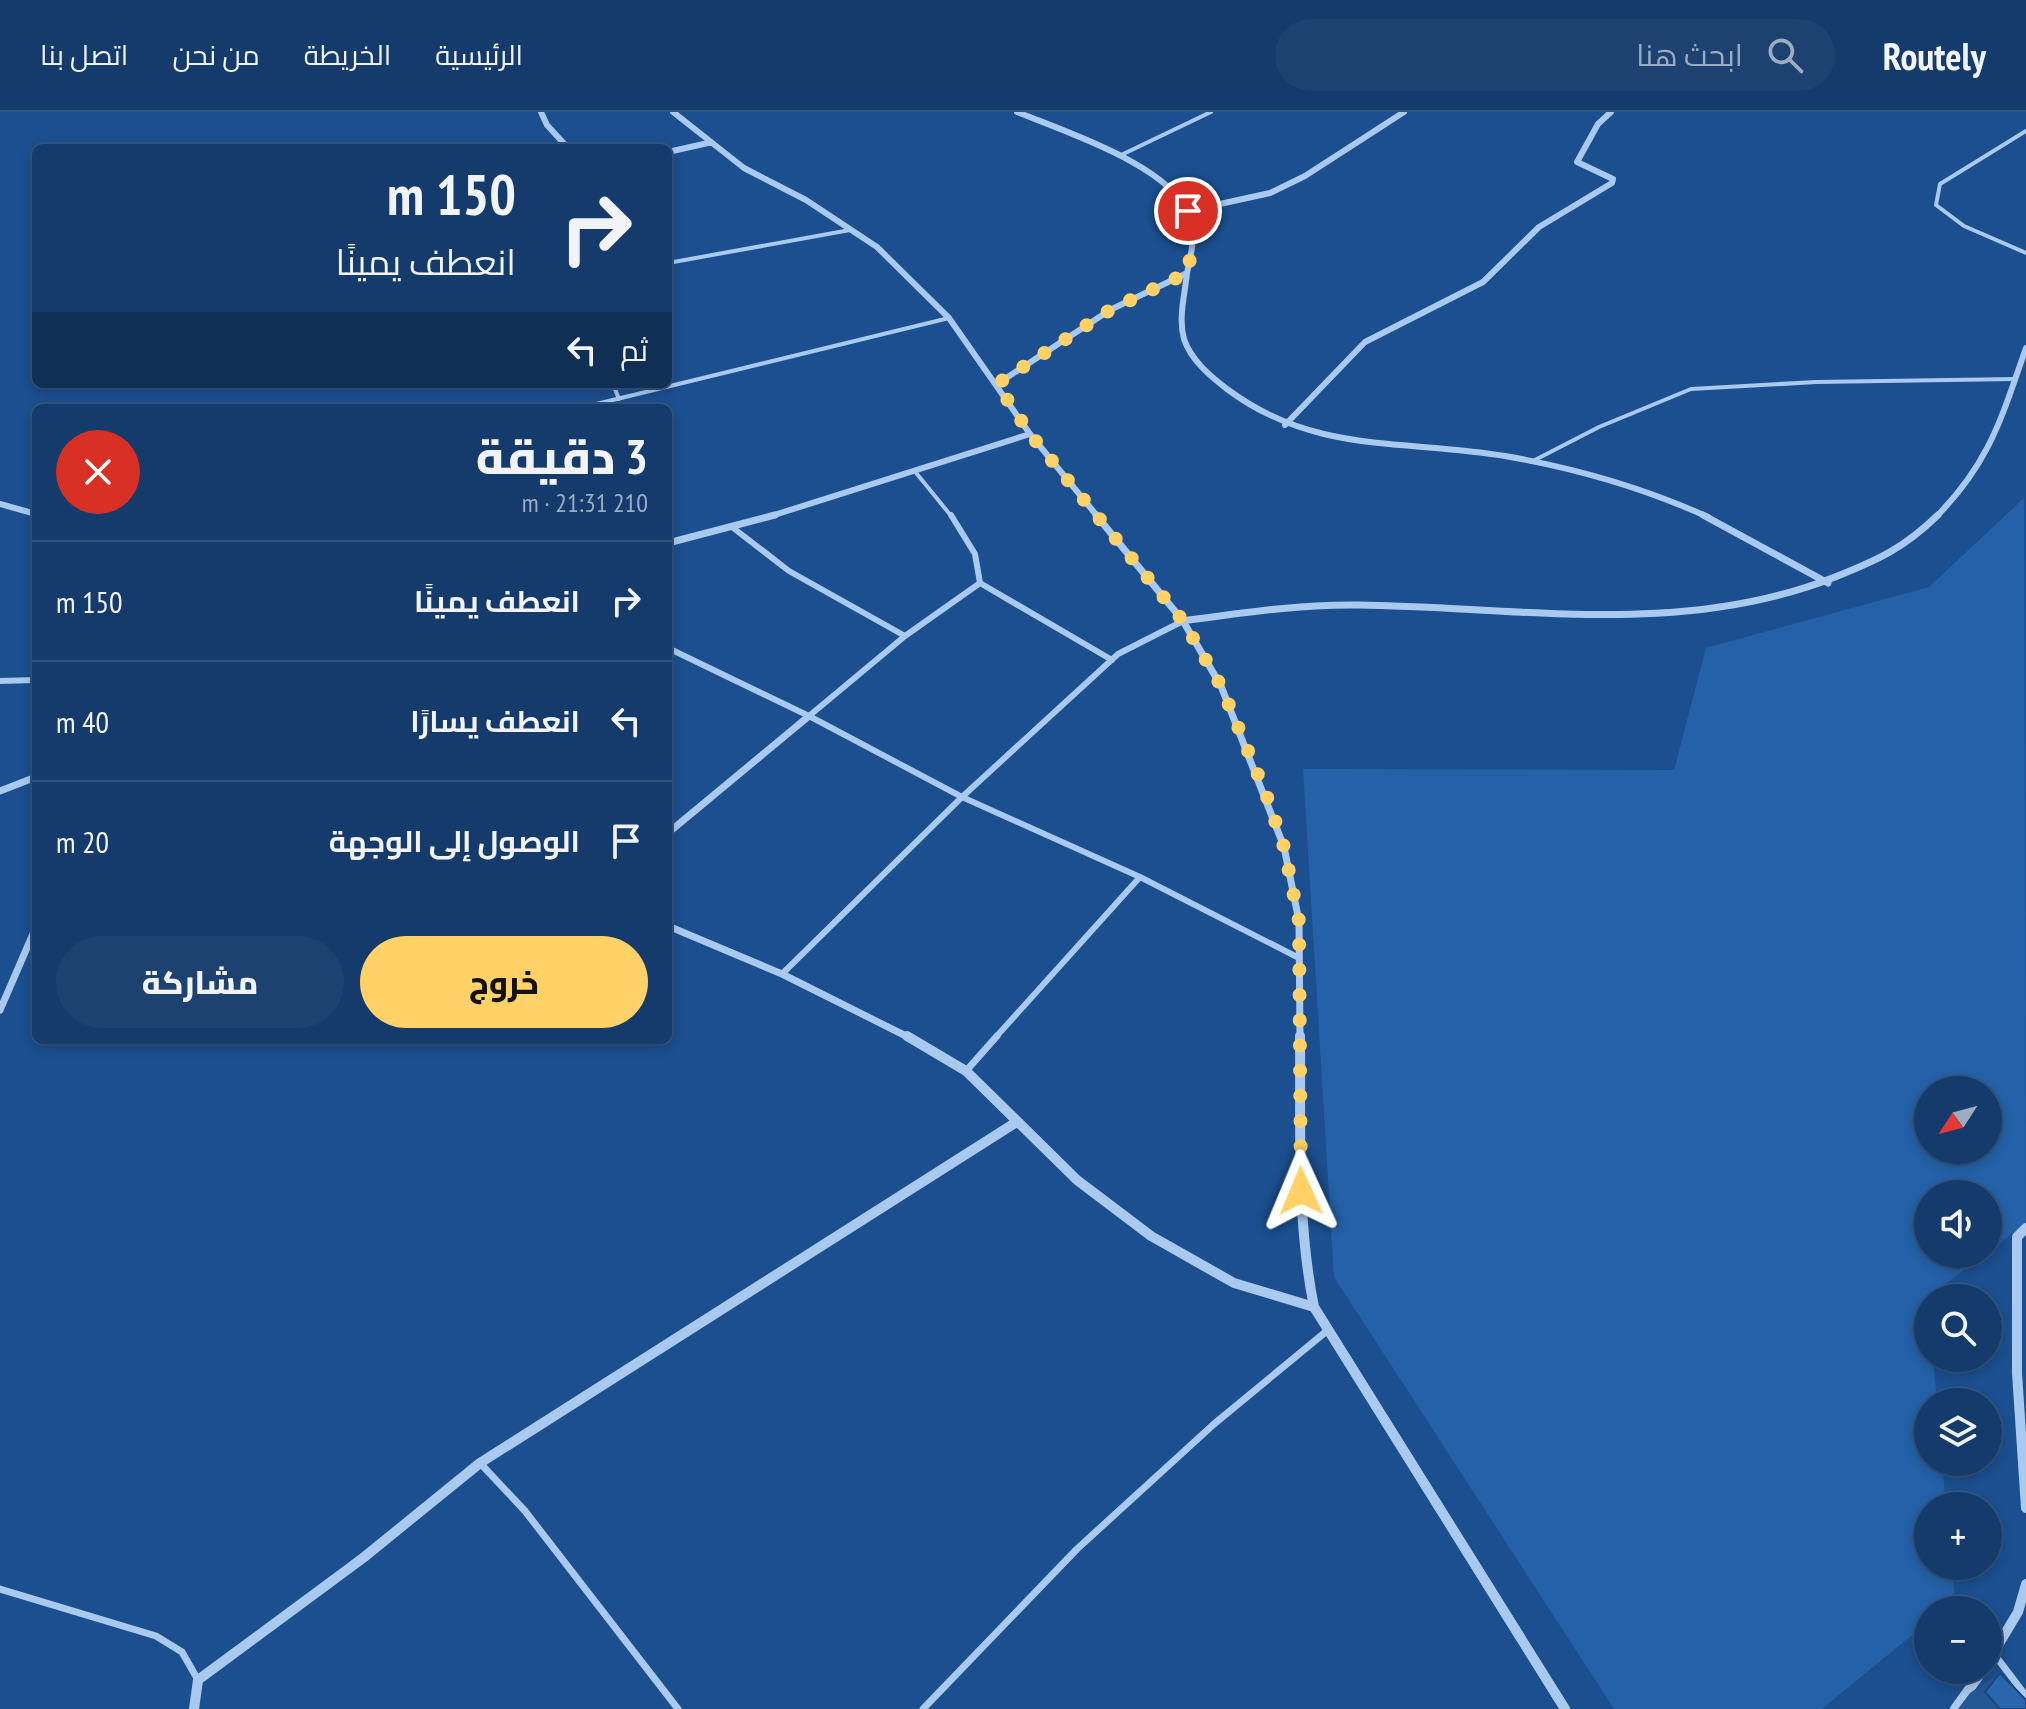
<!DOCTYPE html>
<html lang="ar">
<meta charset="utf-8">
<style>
body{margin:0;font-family:"PT Sans Narrow",Cairo,sans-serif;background:#1d4271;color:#f1f3f6;direction:rtl;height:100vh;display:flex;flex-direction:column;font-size:30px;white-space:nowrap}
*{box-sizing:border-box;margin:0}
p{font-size:26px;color:#9dadc1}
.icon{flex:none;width:44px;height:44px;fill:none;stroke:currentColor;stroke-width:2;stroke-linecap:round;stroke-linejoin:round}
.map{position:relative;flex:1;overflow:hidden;direction:ltr}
.side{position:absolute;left:32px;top:292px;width:640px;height:640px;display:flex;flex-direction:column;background:#143b6b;border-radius:12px;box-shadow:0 4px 12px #0003,0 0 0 2px #33557e;direction:rtl}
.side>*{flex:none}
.top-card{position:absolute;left:32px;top:32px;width:640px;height:244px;border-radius:12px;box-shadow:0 4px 12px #0003,0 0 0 2px #33557e;direction:rtl;background:#143b6b;color:#f1f3f6;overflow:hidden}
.needle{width:52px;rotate:234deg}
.buttons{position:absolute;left:1914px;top:964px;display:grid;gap:16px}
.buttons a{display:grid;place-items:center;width:88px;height:88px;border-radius:50%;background:#143b6b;box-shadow:0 4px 12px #0003,0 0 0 2px #33557e;font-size:40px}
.pin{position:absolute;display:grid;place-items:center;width:68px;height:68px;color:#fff;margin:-34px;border:4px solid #fff;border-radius:50%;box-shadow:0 2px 8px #0007}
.me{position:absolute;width:88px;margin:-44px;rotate:359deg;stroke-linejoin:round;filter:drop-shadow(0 0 6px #0008)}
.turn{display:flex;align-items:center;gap:28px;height:168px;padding:0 24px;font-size:36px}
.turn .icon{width:104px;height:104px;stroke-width:2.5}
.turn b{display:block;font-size:56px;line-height:68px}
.then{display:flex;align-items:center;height:76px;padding:0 24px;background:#0003;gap:16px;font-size:30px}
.round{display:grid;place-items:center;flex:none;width:84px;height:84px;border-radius:42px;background:#1d4271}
.head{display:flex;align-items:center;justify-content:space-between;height:136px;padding:0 24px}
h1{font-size:48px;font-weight:800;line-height:60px}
.primary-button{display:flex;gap:16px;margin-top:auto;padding:16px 24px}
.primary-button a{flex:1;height:92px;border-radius:48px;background:#ffd166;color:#111;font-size:32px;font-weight:800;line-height:92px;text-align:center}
.primary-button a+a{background:#1d4271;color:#f1f3f6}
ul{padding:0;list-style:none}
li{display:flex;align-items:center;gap:24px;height:120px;padding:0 24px;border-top:2px solid #33557e}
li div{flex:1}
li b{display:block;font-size:30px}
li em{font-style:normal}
header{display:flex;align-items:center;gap:48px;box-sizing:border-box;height:112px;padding:0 40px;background:#143b6b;border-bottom:2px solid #33557e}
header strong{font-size:38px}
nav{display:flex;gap:44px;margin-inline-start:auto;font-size:28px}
.search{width:560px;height:72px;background:#1d4271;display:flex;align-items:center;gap:20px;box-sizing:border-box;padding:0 28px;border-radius:44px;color:#9dadc1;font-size:30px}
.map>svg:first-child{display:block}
</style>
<header>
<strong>Routely</strong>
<div class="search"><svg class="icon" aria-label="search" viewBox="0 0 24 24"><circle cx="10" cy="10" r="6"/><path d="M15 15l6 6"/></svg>ابحث هنا</div>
<nav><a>الرئيسية</a><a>الخريطة</a><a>من نحن</a><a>اتصل بنا</a></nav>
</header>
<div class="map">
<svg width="2026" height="1597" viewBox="0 0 2026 1597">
<rect width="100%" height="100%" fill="#1b4f8f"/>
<path fill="#2461a8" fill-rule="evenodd" d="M2024,386l2,725 -38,29v-58h-60v60h57l-58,44 1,60h5l4,44h-9v60h14l4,44h-18v60h24l3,34 -12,10h-15v12l-106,87h-208l-280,-432 -31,-508 371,1 32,-122 223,-61zM1928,978h60v60h-60z"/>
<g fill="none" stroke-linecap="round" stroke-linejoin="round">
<path stroke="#a9c9ee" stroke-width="4" d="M2026,19l-86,53 -4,21 28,21 62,27
M1119,44l92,-44
M668,151l182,-33
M613,272l6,15
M580,296l369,-90
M1531,350l68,-35 92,-38 125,-7 199,-3
M917,362l35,43"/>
<path stroke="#a9c9ee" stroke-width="6" d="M732,415l57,44 116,65
M980,471l132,77
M668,536l141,68 153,81 178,80 159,81
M0,569l36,-1
M809,604l96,-80 75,-53 -5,-29 -24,-39
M782,862l180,-177 156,-143 65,-33
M995,926l145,-161"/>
<path stroke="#a9c9ee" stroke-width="7" d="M966,959l31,-35
M480,1351l45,48 153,198
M0,1477l156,47 26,16 16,28
M1994,1542l32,42
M923,1597l154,-160 137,-125 114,-94"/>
<path stroke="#a9c9ee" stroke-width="6" d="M541,0l6,13 21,23
M673,0l71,56 62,32 71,47 72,71 81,116 68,83
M1017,0c46,19 156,54 173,105 6,19 1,38 -3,56
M668,40l40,-9
M1188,99l82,-18 35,-17 99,-64
M997,272l113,-74 77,-37c-2,21 -9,45 -3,66 7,21 26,37 43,50 88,66 177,50 278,67 69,12 139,32 203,61
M1285,313l80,-83 118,-60 56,-55 73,-44 1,-4 -36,-17 21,-38 13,-12
M0,392l36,10
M768,405l262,-83
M1936,405c54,-55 65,-98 90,-169"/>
<path stroke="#a9c9ee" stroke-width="7" d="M1096,403l87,106 38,65 63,161 15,74 1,117
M1703,403l125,68
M668,431l107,-28
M1183,509c58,-8 117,-17 176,-16 160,2 322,33 476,-28 43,-17 69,-29 103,-62
M0,679l36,-14
M668,721l141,-117
M668,814l114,48 128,64
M0,898l36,-83"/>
<path stroke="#a9c9ee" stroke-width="10" d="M907,924l59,35 111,109 74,56 83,47 80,24
M1300,924c1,90 -4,182 14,271l251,402
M2026,1116l-9,9v136l9,135
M1988,1550l30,-50 8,-28
M194,1597l4,-29 165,-122 117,-95 535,-340
M1955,1597l28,-39"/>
</g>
<path fill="#245895" d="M2000,1561l26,36h-68l12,-16z"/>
<path fill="#2a66ad" stroke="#1d4779" stroke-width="2" d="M2000,1561l26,27v9h-26l-15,-17z"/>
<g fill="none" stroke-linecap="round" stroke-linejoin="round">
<path stroke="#ffd166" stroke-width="14" stroke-dasharray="0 25.2" d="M1188,99l5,34 -6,28 -77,37 -113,74 33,50 153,187 38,65 45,108 18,53 15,74 2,270"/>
</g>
</svg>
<div class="buttons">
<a><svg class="needle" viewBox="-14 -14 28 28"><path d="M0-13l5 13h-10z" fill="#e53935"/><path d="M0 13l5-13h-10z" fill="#9dadc1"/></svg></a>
<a><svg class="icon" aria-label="sound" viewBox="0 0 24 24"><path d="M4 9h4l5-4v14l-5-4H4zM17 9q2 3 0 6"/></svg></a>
<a><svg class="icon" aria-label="search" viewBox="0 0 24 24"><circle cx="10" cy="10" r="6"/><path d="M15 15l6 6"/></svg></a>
<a><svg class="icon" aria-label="layers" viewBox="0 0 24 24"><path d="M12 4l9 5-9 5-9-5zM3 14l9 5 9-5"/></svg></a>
<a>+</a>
<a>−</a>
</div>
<div class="pin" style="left:1188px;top:99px;background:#d93025"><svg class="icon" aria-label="arrive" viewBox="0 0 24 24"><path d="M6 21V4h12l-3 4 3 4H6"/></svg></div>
<svg class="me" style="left:1301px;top:1079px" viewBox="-20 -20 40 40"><path d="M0-17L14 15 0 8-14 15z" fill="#ffd166" stroke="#fff" stroke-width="4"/></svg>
<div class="top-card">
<div class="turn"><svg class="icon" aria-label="right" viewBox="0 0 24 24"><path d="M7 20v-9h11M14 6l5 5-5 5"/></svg><div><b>150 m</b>انعطف يمينًا</div></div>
<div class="then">ثم<svg class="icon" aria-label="left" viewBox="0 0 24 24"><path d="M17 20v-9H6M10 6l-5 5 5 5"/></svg></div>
</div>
<section class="side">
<div class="head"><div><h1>3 دقيقة</h1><p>210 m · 21:31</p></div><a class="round" style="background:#d93025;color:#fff"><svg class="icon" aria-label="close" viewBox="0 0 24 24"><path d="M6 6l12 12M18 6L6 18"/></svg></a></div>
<ul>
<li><svg class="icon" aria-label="right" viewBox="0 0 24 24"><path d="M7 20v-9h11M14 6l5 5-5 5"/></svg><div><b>انعطف يمينًا</b></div><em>150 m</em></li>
<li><svg class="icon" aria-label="left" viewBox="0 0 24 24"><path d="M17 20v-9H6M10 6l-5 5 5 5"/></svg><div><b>انعطف يسارًا</b></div><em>40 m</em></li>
<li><svg class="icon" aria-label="arrive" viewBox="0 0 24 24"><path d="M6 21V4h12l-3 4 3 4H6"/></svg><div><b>الوصول إلى الوجهة</b></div><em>20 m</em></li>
</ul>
<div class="primary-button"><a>خروج</a><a>مشاركة</a></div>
</section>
</div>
